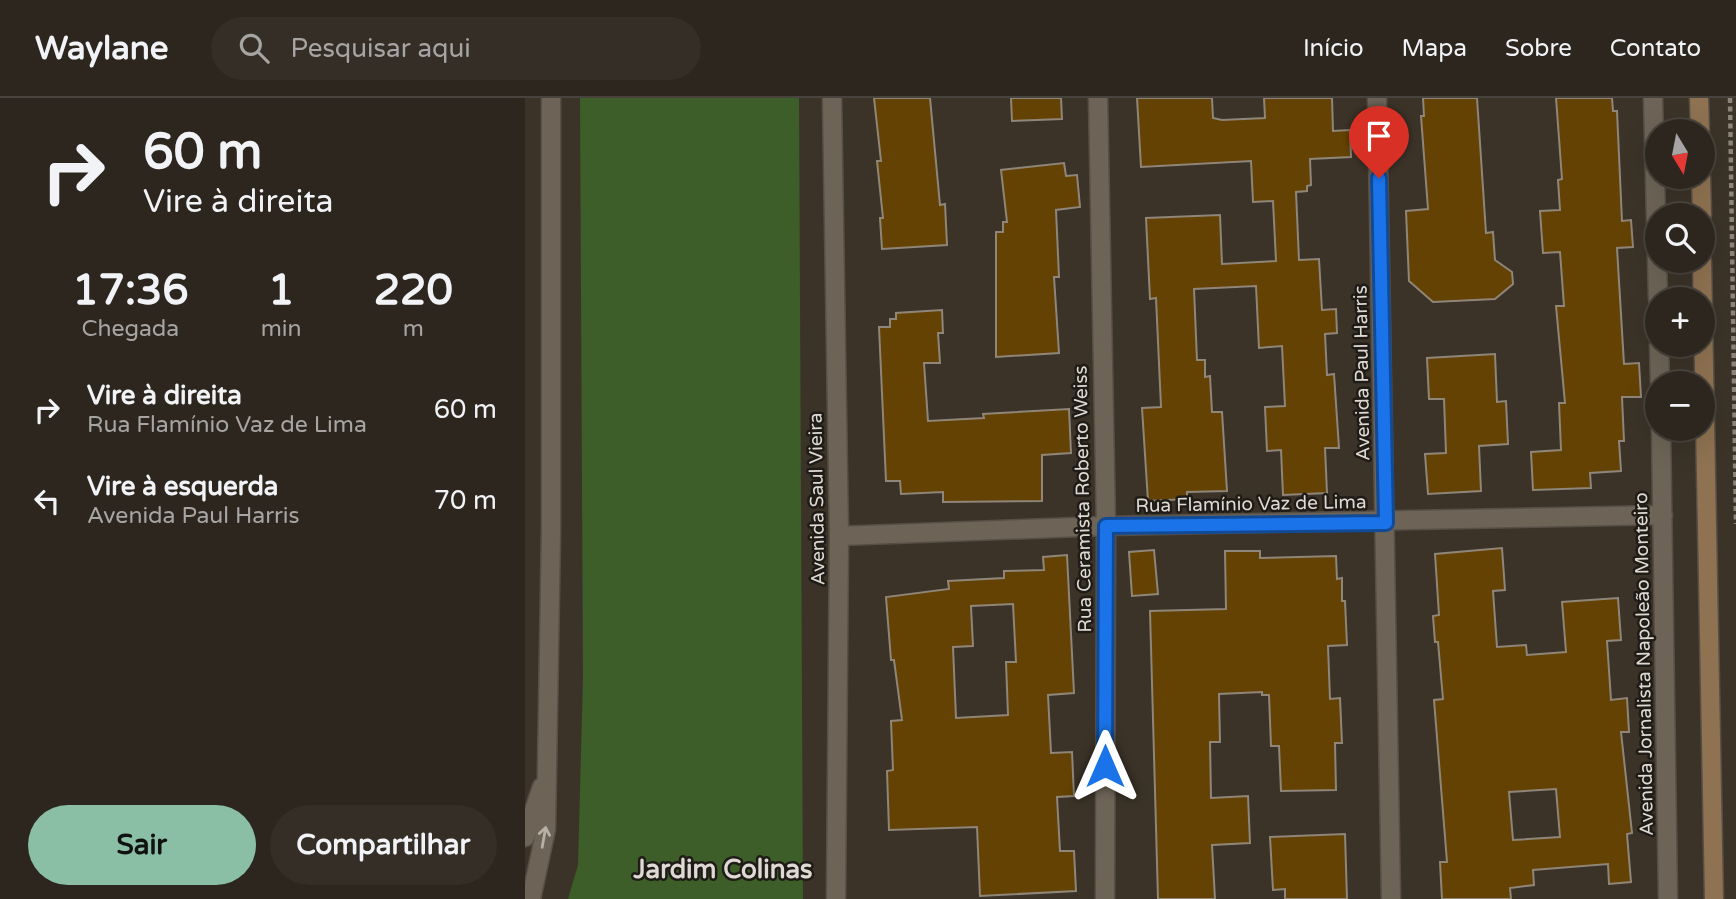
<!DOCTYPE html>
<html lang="pt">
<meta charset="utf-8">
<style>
body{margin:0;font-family:"Varela Round",sans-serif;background:#342e27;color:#f1f3f6;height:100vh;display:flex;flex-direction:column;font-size:26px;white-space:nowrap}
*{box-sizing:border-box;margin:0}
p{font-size:23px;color:#a6a5a4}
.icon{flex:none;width:38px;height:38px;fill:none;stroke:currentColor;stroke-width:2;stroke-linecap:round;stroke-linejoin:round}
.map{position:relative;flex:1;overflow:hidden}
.drawer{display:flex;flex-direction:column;background:#2c261e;width:525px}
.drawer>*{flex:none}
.hud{background:#2c261e;color:#f1f3f6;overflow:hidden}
.needle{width:46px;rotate:170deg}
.fabs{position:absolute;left:1120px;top:21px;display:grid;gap:14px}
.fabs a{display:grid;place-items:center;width:70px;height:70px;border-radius:50%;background:#2c261e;box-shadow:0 7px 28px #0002,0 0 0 2px #48433c;font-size:35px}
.pin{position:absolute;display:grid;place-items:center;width:60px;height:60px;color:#fff;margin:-72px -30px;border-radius:50% 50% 50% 0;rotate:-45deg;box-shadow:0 0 7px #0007}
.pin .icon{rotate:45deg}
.me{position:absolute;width:77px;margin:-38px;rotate:0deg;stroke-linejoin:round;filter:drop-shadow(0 0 5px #0008)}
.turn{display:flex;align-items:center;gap:24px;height:147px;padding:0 28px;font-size:32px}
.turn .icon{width:91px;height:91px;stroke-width:2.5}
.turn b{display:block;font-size:49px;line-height:60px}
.eta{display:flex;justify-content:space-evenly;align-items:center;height:119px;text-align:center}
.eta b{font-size:42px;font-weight:700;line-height:49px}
.cta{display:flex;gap:14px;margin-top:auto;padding:14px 28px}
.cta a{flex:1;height:80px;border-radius:42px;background:#8abfa5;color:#111;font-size:28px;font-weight:700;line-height:80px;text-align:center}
.cta a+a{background:#342e27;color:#f1f3f6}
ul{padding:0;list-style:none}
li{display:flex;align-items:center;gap:21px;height:91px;padding:0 28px}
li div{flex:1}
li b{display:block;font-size:26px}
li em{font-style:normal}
header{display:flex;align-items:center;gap:42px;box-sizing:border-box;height:98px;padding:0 35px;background:#2c261e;border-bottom:2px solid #48433c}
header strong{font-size:33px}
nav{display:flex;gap:38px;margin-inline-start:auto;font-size:24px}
.search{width:490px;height:63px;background:#342e27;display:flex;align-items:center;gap:18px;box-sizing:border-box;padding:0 24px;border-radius:38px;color:#a6a5a4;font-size:26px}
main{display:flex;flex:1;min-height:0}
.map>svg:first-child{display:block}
</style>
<header>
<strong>Waylane</strong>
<div class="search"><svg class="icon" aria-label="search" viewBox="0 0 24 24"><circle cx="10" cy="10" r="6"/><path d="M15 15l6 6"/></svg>Pesquisar aqui</div>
<nav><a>Início</a><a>Mapa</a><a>Sobre</a><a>Contato</a></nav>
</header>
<main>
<section class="drawer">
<div class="hud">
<div class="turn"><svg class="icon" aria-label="right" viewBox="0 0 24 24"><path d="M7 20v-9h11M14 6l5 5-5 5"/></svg><div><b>60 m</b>Vire à direita</div></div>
</div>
<div class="eta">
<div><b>17:36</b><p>Chegada</p></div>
<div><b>1</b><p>min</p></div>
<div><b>220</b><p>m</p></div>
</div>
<ul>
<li><svg class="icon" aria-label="right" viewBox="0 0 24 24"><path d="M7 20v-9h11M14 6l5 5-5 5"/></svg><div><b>Vire à direita</b><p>Rua Flamínio Vaz de Lima</p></div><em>60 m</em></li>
<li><svg class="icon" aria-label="left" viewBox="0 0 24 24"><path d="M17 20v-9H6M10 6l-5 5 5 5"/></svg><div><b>Vire à esquerda</b><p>Avenida Paul Harris</p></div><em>70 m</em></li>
</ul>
<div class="cta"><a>Sair</a><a>Compartilhar</a></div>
</section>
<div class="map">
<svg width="1211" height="801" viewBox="0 0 1211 801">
<rect width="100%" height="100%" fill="#3b3328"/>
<path fill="#3d5e28" d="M55,0h219l4,801h-235l10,-34 5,-187z"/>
<path fill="#644203" stroke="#8f8578" stroke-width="2" fill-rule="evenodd" d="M349,0h56l10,107 5,-1 2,41 -65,4 -2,-31h3l-6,-57h4z
M486,0h50l1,21 -50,2z
M612,0h75l1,20 9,2 43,-2 -1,-20h68l1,33 17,-1 1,27 -41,2 1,26 -4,1v5l-11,1 3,68 20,-1 3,51 14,-1 1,24 -12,1 2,41 7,-1 5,74h-14l2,45 -44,2 -2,-45 -14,1 -2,-44 20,-1 -3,-60 -23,2 -3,-62 -62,3 3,71h8v17l5,-1 2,36h10l5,79 -40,1v7l-39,2 -6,-93 19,-1 -5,-109 -6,1 -4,-81 74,-3 2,49 54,-3 -3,-60 -20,1 -2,-41 -110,6z
M898,0h54l9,135 7,-1 2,28 17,12 1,12 -18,15 -62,3 -24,-21 -3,-70 22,-2 -7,-93h3z
M1031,0h56l1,13h4l5,110 9,-1 2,27 -16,1 7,116 15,-1 2,34h-19l2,44h-5l2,30 -31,2 1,15 -58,2 -2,-38 30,-2 -2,-47h6l-9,-97h8l-4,-54 -17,1 -3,-42 20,-1 -2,-30 4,-1z
M539,65l2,13 11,-1 3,32 -24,3 3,67h-5l5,76 -63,4v-125h7v-10h4l-6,-52z
M417,212l1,23h-5l2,30h-16l4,58 56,-3 -1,-4 86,-5 2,44 -29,2v46l-99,1v-10l-42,2 -1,-13h-14l-7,-154h11v-8h6v-6z
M970,256l2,48 9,-1 2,43 -29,2 2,45 -53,3 -3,-40 21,-1 -2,-54h-15l-2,-41z
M977,450l3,42 -12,1 4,56 29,-2 1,10 39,-3 -4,-50 56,-4 3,42 -14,1 4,59 16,-2 2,34h-8l11,101 -5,1 4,48 -22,2 -1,-20 -75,6 1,15 -24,3 1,11h-69l-2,-37h7l-13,-162 9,-1 -5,-57h-3l-2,-26 6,-1 -4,-61zM1031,691l4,48 -47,3 -4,-48z
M629,452l4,44 -26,2 -3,-44z
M700,453h35v7l76,-2 1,23 5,-1v23h3l2,44 -19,1 2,53 10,-1 2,45h-7l1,47 -55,1 -2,-45h-8l-2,-51h-7v-3l-43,2 1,48h-10l1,56 37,-2 2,47 -38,2 3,54h-57l-8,-288 76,-2z
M542,457l7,138 -26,2 3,58 21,-1 2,44 -17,1 3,54h14l2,40 -96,5 -3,-69 -88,3 -2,-59 6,-1 -2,-49 11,-1 -8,-60h-3l-5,-63 63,-8 -1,-8 56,-3v-7l40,-1 -1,-13zM488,506l3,58h-10l2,53 -52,3 -3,-71 20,-1 -2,-40z
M820,736l2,65h-62v-10l-12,1 -3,-53z"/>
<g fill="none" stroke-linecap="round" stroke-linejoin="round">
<defs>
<path id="street" d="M307,0l7,438 -3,363
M573,0l8,428 -1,373
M852,0l14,801
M1128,0l5,201
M1134,247l1,38
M1136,331l7,470
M314,438l267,-10 557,-11
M0,739l17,-50
M6,801l15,-70 5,-299v-432"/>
<path id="secondary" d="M1174,0l1,33
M1176,79l1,38
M1177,163l12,638"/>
</defs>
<use href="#street" stroke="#574f46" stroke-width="21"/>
<use href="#secondary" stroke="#574f46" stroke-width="21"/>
<path stroke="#8b847b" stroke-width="4.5" stroke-dasharray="5 3.5" stroke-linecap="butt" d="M1205,0l6,426"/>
<use href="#street" stroke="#6d6457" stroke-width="18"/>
<use href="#secondary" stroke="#8e7251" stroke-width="18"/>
</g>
<defs><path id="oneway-shaft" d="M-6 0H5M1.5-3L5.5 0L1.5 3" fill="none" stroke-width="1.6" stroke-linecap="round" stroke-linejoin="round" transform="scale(1.75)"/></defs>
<use stroke="#b6b0a7" href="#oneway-shaft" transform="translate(19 739) rotate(-80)"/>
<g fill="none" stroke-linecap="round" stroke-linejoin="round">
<defs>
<path id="route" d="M580,668l1,-240 280,-3 -7,-345"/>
</defs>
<use href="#route" stroke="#114b97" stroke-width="18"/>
<use href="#route" stroke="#1a73e8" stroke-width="12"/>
</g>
<g text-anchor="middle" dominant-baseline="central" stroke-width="5" stroke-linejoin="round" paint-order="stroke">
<g font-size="19" fill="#ded9d2" stroke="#1f1b16">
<text transform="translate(837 275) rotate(-91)">Avenida Paul Harris</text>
<text transform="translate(292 401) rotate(-91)">Avenida Saul Vieira</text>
<text transform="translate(558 401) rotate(-91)">Rua Ceramista Roberto Weiss</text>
<text transform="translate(726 406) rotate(-1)">Rua Flamínio Vaz de Lima</text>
<text transform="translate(1119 566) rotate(-91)">Avenida Jornalista Napoleão Monteiro</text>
</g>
<g font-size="26" font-weight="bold" fill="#ded9d2" stroke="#1f1b16">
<text x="198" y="771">Jardim Colinas</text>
</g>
</g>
</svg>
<div class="fabs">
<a><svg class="needle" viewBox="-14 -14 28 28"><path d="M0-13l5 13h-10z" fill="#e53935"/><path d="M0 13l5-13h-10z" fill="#a6a5a4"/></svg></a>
<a><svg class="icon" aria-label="search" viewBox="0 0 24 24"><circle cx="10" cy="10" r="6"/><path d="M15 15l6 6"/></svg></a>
<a>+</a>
<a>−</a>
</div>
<div class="pin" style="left:854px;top:80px;background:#d93025"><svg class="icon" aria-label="arrive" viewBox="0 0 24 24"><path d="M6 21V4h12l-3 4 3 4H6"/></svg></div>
<svg class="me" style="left:580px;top:668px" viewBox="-20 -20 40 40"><path d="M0-17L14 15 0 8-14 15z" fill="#1a73e8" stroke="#fff" stroke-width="4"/></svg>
</div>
</main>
